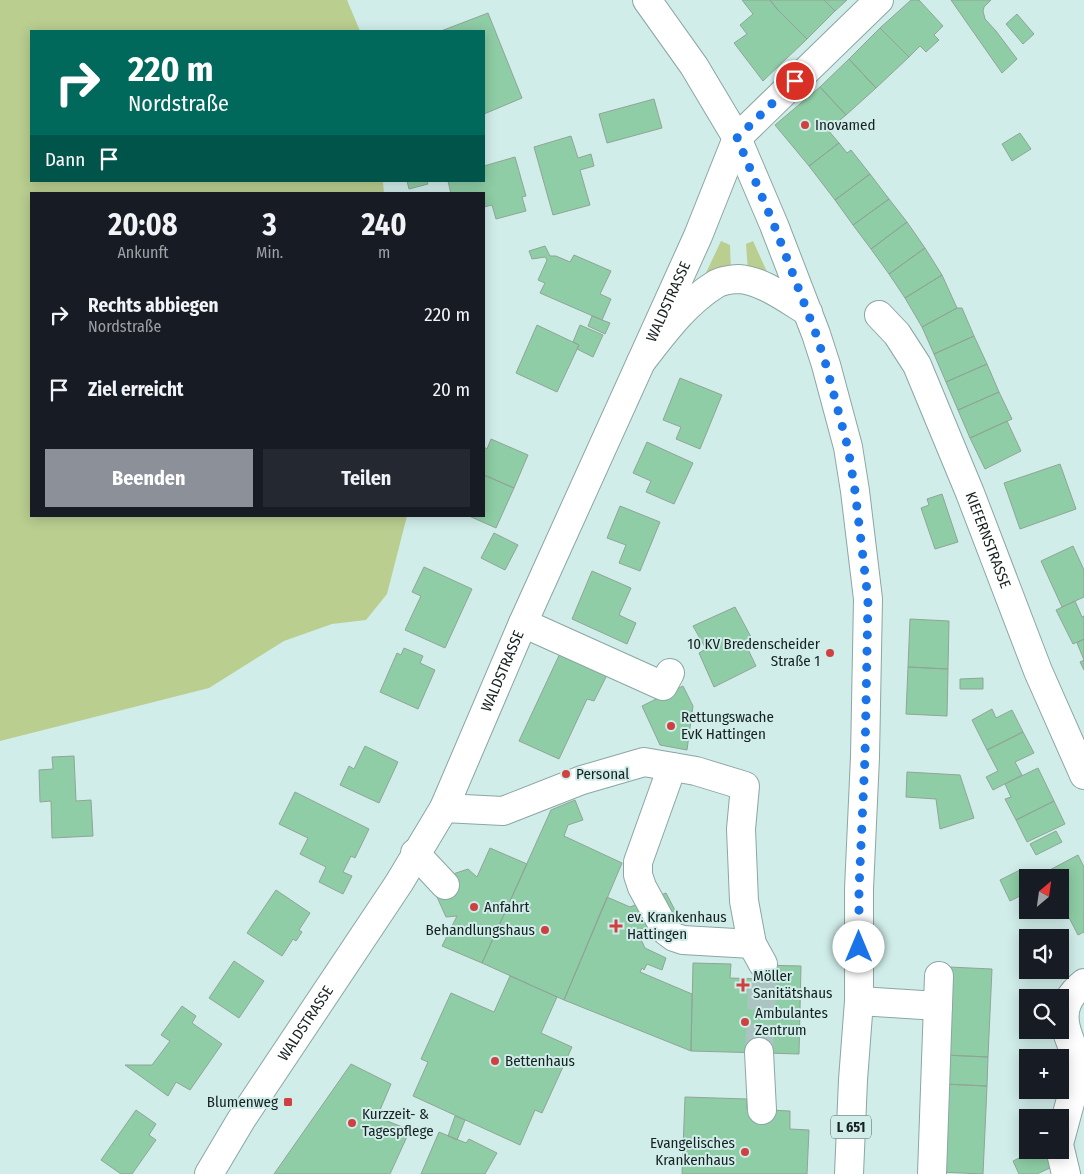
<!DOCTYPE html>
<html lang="de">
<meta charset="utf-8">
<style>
body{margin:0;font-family:"Fira Sans Condensed",sans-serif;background:#242831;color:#f1f3f6;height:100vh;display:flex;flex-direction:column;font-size:19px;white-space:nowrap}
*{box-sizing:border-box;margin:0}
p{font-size:16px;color:#9ea1a6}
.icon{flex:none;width:28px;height:28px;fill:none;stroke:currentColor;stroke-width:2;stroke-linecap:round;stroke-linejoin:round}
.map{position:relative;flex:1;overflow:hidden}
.drawer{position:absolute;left:30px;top:192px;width:455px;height:325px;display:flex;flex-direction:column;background:#171b24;border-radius:0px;box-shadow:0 2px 12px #0003}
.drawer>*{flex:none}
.hud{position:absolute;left:30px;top:30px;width:455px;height:152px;border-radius:0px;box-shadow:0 2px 12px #0003;background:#00695c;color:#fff;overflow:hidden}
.needle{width:32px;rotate:29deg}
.tools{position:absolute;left:1019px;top:869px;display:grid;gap:10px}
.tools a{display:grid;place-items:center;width:50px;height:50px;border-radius:0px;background:#171b24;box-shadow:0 2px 12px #0003;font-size:25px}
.pin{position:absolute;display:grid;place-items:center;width:42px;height:42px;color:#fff;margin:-21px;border:2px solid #fff;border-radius:50%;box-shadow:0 1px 5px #0007}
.me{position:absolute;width:55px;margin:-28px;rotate:0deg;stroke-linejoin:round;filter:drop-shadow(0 0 4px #0008)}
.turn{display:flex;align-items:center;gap:18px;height:105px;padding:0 15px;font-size:22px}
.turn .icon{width:65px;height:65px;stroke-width:2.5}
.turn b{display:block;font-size:35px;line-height:42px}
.then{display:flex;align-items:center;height:48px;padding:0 15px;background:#0003;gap:10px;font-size:19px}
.eta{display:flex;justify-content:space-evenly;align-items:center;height:85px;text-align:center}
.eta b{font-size:30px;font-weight:700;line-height:35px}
.button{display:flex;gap:10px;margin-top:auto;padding:10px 15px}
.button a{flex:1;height:58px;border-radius:0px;background:#8c9099;color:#fff;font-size:20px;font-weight:700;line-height:58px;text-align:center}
.button a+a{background:#242831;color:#f1f3f6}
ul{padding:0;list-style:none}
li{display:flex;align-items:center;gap:15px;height:75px;padding:0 15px}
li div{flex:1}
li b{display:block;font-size:19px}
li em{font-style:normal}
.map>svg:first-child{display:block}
</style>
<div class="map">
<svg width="1084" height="1174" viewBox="0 0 1084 1174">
<rect width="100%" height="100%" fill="#d0edea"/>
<path fill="#bace90" d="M0,0h347l13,31h-329v150h352l1,13h-353v322h376l-20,78 -21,26 -34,4 -48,17 -75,47 -209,53z
M721,241l9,4 1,27 -27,5z
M753,241l15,33 -20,-3 -2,-27z"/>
<path fill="#8ecda5" stroke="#90a597" d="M742,0h28l8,10 29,29 -44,42 -29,-38 13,-9 -7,-9 13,-11z
M770,0h54l11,11 -28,28 -29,-29z
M824,0h23l-12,11z
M911,0h8l24,26 -9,9 5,5 -13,12 -6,-6 -11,11 -29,-29z
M951,0h40l-7,7 -1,4 2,8 11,12 21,28 -15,14z
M488,13l34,85 -38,16v-83h-43z
M1017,14l17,20 -11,10 -17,-20z
M880,28l29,29 -33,31 -27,-29z
M849,59l27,29 -30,27 -26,-28z
M820,87l26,28 -18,15 11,13 -30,23 -34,-41z
M654,99l8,29 -55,15 -8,-29z
M1020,133l11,16 -19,12 -10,-17z
M571,136l7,22 13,-4 3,12 -14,4 10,35 -37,10 -19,-68z
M839,143l8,10 4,-3 19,24 -35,26 -26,-34z
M515,157l11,39 -4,1 4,14 -30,8 -4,-14 -8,2v-13h-33l-3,-13h36v-15z
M870,174l19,25 -36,26 -18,-25z
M407,181h20l1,3 -19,5z
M889,199l18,23 -36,27 -18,-24z
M907,222l18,26 -36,26 -18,-25z
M545,246l5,10h6l14,6 4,-7 37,16 -11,23 11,5 -9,21 -62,-27 5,-10 -7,-3 9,-20 -2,-3 -13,2 -3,-8z
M925,248l17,27 -37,23 -16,-24z
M942,275l15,33 -35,19 -17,-29z
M957,308h5l12,28 -40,18 -12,-27z
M592,316l18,7 -5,11 -17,-8z
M537,325l42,20 -22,47 -41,-19z
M580,325l23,10 -10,22 -16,-8 2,-4 -6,-3z
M974,336l13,28 -41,18 -12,-28z
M987,364l12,28 -41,18 -12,-28z
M680,378l42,17 -22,54 -24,-10 5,-12 -18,-7z
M999,392l13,27 -42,19 -12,-28z
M1007,421l14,30 -36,18 -15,-31z
M491,439l37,16 -14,33 -30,-13v-28l3,2z
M647,442l46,21 -19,41 -28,-12 5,-11 -18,-8z
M1060,464l16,45 -56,20 -16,-46z
M484,475l30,13 -18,40 -27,-12h15z
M942,494l16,48 -23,7 -14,-41 8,-3 -2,-6z
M620,506l40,16 -20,49 -21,-8 7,-18 -19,-7z
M494,533l24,12 -13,25 -24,-12z
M1073,546l11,24v27l-22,10 -21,-46z
M424,567l48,22 -27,59 -40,-18 16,-34 -9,-4z
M592,571l39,17 -12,27 17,8 -9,21 -55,-25z
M1075,601l7,16 2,-1v23l-11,5 -17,-34z
M735,607l16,30 -7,4 12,25 -42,21 -15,-34 7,-4 -13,-23z
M910,619l39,2 -1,48 -40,-2z
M1084,639v31l-4,-8 4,-2 -7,-17z
M563,647l47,22 -16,32 -7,-2 -28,60 -40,-18z
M404,648l19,8 -3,7 15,7 -17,39 -38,-17 17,-39 4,2z
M908,667l40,2 -1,47 -41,-2z
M983,678v11h-23v-10z
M683,686l10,20 -6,44 -27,-5 -18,-39z
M992,709l4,9 16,-8 11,22 -36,18 -15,-30z
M1023,732l11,21 -19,9 7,13 -29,15 -7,-13 12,-6 -11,-21z
M365,746l33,16 -19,41 -39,-18 9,-19 5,3z
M74,756l2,45 15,-1 2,36 -41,2 -1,-37 -11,1 -1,-32 14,-1 -1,-12z
M1038,768l16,33 -38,19 -11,-21 6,-2 -6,-13z
M907,772l53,3 14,43 -34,11 -4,-30 -30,-2z
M295,792l74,37 -14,29 -4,-2 -8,16 9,4 -9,18 -24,-12 7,-15 -26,-13 8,-16 -29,-14z
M575,800l8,20 -15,5 -4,11 58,27 -58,137 -82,-37 69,-153z
M1054,801l11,23 -38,18 -11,-22z
M1056,831l6,11 -26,13 -6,-11z
M490,848l37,16 -45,99 -40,-17 15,-30 -11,1 -9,-20 5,-2 5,-19 21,-7 9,8z
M1078,855l6,12v65l-6,3 -18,-35v-22h-11l-3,-6z
M1020,870l8,15v7l-18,9 -10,-21z
M276,890l34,23 -11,17 3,2 -6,9 -3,-2 -11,17 -35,-23z
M666,893l11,21 -40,17 8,17 21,10 -4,12 -15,-6 -3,6 -2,-2 -2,4 52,22 -1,57 -127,-51 43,-103 23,10z
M234,961l30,20 -25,37 -30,-20z
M693,963l38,1 -1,14 31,1 -1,-14 41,1 -2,88 -108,-3z
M949,967l43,2 -4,88 -43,-2z
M510,976l47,21 -16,36 31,14 -30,66 -7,-3 -15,35 -107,-49 15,-34 -7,-3 30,-66 43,19z
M182,1006l14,10 -4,7 30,21 -32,46 -14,-8 -8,14 -43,-31h27l18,-24 -9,-6z
M945,1055l43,2 -1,29 -43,-2z
M351,1064l40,20 -14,33 33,13 -20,44h-116z
M944,1084l43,2 -4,88 -43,-2z
M685,1097l62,2v10l43,2v18l19,1 -2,44h-125z
M136,1110l20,14 -7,11 7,5 -24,34h-11l-20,-14z
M455,1116l10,4 -8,20 -9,-4z
M439,1132l27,11 3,-4 28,14 -12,21h-64z
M1036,1150h9l7,17 -15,7h-18l-6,-13z"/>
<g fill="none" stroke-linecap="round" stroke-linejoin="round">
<path stroke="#abc4c2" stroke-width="28" stroke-dasharray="28 14" stroke-linecap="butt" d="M759,1052l4,-79"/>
<defs>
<g id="minor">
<path id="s1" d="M879,315l18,19 20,31 53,128 68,178 46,104"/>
<path d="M523,623l140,63 7,-13"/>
<path d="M672,767l-34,95v13l4,12 24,44 8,6 9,3 69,4"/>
<path d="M444,808l59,3 79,-31 62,-18 52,9 49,15 -4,43 3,72 8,43 11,20"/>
<path d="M415,853l30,32"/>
<path d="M859,1001l79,5"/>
<path d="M759,1052l3,58"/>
<path d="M1060,1140l18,-67c0,-20 -8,-28 -12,-45 -5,-20 3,-33 18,-45"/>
<path d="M1060,1149l6,25"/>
<path id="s2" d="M209,1174l32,-54 158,-237 45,-75 79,-185 175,-387 39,-98 142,-138"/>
<path d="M932,1174l7,-198"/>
</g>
<path id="major" d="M647,0l47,66 43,72 37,87 42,109 10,31 22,82 7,44 13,108 -3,158 -6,132v112l-6,79 -4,94
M641,362c22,-28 44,-59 75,-78 5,-3 16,-5 22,-5 24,1 50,21 70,33"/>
</defs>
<use href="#minor" stroke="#8ba6a3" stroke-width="30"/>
<use href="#major" stroke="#8ba6a3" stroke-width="30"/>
<use href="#minor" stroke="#fff" stroke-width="28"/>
<use href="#major" stroke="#fff" stroke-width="28"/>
</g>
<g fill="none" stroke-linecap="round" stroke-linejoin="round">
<path stroke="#1a73e8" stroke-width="9" stroke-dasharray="0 16.2" d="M795,81l-58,57 37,87 42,109 10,31 22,83 7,43 13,108 -3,158 -6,132v58"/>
</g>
<g fill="#cf4041" stroke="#d0edea" stroke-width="2">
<circle cx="805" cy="125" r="5"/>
<circle cx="830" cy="653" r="5"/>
<circle cx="671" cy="726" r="5"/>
<circle cx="566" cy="774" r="5"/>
<circle cx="474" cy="907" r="5"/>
<path d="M613.5 918.5h5v5h5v5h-5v5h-5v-5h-5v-5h5z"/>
<circle cx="545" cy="930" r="5"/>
<path d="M740.5 977.5h5v5h5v5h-5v5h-5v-5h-5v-5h5z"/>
<circle cx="745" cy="1022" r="5"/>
<circle cx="495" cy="1061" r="5"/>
<rect x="283" y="1097" width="10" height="10" rx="2.5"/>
<circle cx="352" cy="1123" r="5"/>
<circle cx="745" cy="1152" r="5"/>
</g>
<g text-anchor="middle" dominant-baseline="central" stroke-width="4" stroke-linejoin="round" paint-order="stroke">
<rect fill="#d0edea" stroke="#4e5e5d" stroke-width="1" x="831" y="1115.5" width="40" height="23" rx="4"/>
<g font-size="14" font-weight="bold" fill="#162120">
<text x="851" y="1127">L 651</text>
</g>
<g font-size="15" fill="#162120" stroke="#d0edea" text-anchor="start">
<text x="815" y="125">Inovamed</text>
<text x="820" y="644" text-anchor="end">10 KV Bredenscheider<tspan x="820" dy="17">Straße 1</tspan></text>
<text x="681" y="717">Rettungswache<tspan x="681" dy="17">EvK Hattingen</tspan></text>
<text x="576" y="774">Personal</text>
<text x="484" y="907">Anfahrt</text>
<text x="627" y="917">ev. Krankenhaus<tspan x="627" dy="17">Hattingen</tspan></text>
<text x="535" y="930" text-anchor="end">Behandlungshaus</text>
<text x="753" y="976">Möller<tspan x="753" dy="17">Sanitätshaus</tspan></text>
<text x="755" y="1013">Ambulantes<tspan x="755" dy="17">Zentrum</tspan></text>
<text x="505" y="1061">Bettenhaus</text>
<text x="278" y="1102" text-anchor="end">Blumenweg</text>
<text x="362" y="1114">Kurzzeit- &amp;<tspan x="362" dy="17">Tagespflege</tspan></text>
<text x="735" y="1143" text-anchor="end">Evangelisches<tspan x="735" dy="17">Krankenhaus</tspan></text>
</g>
<g font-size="15" fill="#162120" stroke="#d0edea">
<text stroke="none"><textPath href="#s2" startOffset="989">WALDSTRASSE</textPath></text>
<text stroke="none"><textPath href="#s1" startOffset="252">KIEFERNSTRASSE</textPath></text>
<text stroke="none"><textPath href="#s2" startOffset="584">WALDSTRASSE</textPath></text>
<text stroke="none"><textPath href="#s2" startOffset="179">WALDSTRASSE</textPath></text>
</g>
</g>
</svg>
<div class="tools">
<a><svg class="needle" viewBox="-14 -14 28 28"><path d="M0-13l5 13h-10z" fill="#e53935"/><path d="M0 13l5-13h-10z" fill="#9ea1a6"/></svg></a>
<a><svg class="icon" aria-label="sound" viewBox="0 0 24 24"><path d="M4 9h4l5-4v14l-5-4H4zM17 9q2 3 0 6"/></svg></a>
<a><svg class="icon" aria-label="search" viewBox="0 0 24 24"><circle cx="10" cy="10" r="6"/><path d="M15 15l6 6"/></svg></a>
<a>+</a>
<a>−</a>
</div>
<div class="pin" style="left:795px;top:81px;background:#d93025"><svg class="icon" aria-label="arrive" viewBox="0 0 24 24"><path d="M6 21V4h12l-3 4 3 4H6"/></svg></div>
<svg class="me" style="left:859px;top:947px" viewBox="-20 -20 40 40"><circle r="19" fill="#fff"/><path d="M0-13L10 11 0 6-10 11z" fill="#1a73e8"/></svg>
<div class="hud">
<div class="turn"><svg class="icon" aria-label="right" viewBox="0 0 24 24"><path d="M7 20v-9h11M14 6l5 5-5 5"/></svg><div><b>220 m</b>Nordstraße</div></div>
<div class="then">Dann<svg class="icon" aria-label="arrive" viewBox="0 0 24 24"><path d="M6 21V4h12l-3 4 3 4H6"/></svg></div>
</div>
<section class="drawer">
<div class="eta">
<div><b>20:08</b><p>Ankunft</p></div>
<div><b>3</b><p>Min.</p></div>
<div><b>240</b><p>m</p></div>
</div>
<ul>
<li><svg class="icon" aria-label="right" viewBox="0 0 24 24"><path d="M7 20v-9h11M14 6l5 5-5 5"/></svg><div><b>Rechts abbiegen</b><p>Nordstraße</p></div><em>220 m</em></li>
<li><svg class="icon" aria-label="arrive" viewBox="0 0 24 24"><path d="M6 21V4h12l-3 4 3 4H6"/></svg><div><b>Ziel erreicht</b></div><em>20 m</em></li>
</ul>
<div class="button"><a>Beenden</a><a>Teilen</a></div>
</section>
</div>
